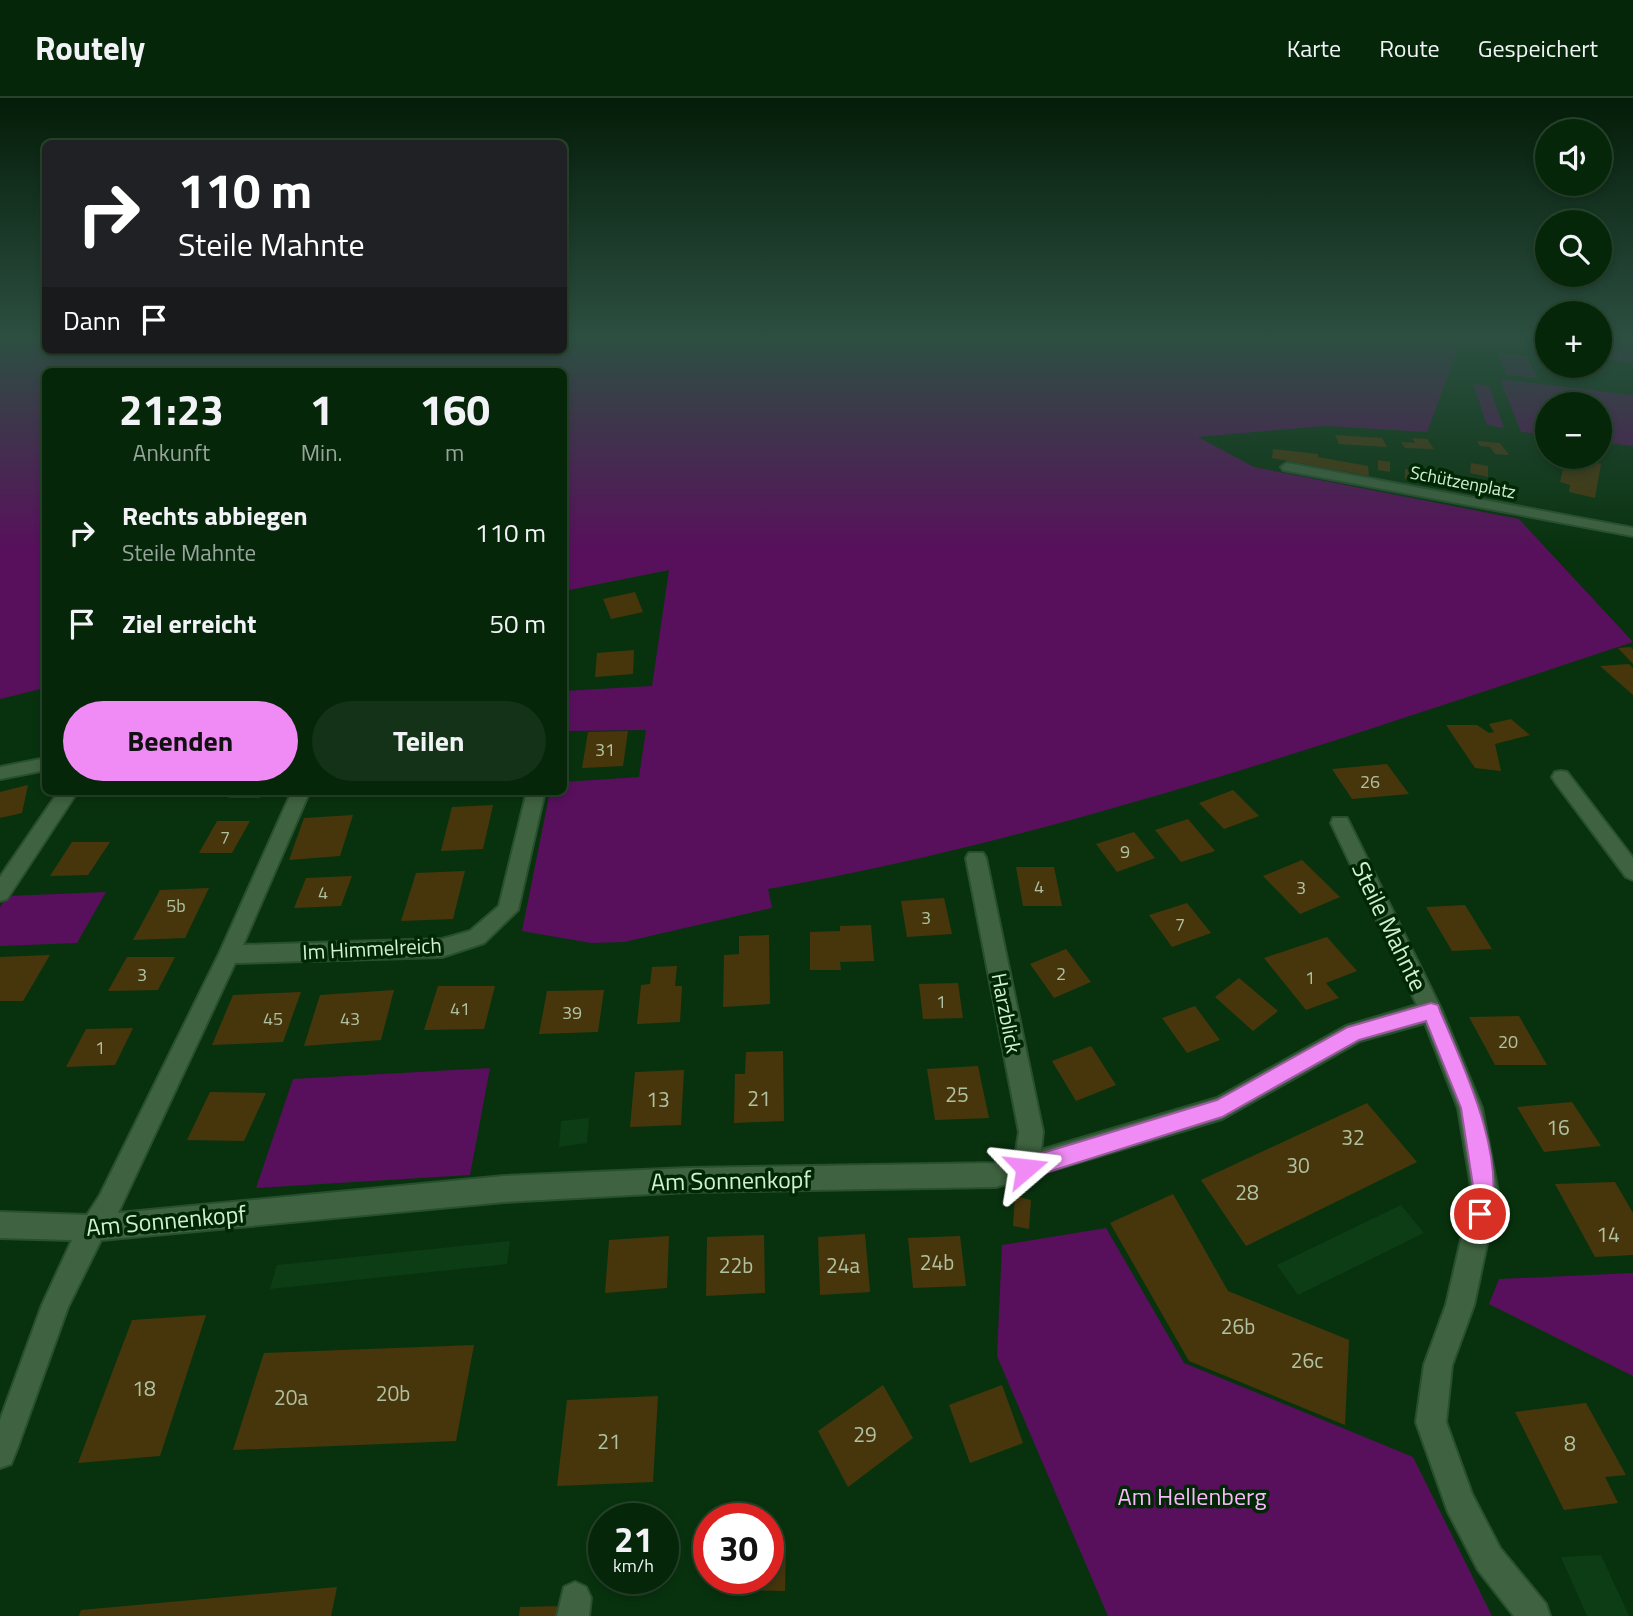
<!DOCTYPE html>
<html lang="de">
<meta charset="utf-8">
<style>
body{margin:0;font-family:"Titillium Web",sans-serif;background:#143218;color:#f1f3f6;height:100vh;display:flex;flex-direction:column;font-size:26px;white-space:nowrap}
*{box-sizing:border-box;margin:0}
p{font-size:23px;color:#98a59c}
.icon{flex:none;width:38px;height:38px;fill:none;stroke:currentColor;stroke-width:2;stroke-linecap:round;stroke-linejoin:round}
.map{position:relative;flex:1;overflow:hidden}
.side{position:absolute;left:42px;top:270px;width:525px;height:427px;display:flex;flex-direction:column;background:#06260a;border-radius:10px;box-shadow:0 4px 10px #0003,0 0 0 2px #27432b}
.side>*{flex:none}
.hud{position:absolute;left:42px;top:42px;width:525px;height:214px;border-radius:10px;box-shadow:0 4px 10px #0003,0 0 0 2px #27432b;background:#202124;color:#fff;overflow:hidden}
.fabs{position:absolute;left:1535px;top:21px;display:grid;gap:14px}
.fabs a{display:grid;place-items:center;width:77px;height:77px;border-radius:50%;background:#06260a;box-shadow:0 4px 10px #0003,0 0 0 2px #27432b;font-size:35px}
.speed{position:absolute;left:588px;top:1405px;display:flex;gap:14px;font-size:35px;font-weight:700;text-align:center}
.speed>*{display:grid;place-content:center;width:91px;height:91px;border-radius:50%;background:#06260a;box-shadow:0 4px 10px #0003,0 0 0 2px #27432b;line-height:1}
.speed small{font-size:18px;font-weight:400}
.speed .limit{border:10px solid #d22;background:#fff;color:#111}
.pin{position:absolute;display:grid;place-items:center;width:60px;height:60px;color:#fff;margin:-30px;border:4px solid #fff;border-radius:50%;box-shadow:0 2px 7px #0007}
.me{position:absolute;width:77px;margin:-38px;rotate:73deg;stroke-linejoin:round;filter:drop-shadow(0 0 5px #0008)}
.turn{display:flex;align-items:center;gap:24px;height:147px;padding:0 21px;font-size:32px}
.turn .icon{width:91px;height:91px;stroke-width:2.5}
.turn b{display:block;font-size:49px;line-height:60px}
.then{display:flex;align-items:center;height:66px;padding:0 21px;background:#0003;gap:14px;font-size:26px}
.eta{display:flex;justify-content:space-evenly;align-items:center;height:119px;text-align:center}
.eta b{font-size:42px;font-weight:700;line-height:49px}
.action{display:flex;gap:14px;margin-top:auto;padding:14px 21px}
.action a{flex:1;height:80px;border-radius:42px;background:#f08bf5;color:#111;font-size:28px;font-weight:700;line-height:80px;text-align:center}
.action a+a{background:#143218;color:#f1f3f6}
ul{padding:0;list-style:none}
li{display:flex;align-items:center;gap:21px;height:91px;padding:0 21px}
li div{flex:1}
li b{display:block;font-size:26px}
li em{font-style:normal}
header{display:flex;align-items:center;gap:42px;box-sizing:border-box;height:98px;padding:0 35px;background:#06260a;border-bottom:2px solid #27432b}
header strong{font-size:33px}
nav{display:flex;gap:38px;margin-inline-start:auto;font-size:24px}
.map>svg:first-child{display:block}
</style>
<header>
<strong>Routely</strong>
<nav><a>Karte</a><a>Route</a><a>Gespeichert</a></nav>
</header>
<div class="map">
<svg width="1633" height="1518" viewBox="0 0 1633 1518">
<rect width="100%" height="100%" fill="#08320e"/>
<path fill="#0d3d14" d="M589,1020l-2,25 -28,4 2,-26z
M1401,1107l23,28 -126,62 -21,-30z
M510,1143l-3,23 -237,25 7,-24z
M1601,1457l28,61h-42l-26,-59z"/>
<path fill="#58105c" d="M0,240h45l1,12h518v-12h898l-35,94 -102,-6 -127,11 56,30 265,52 114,123c-285,94 -569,195 -865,247l4,19 -148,34 -33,1 -69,-12 28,-140h14v-9l75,-5 7,-47 -82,1v-40l88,-5 17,-116 -105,21v-220h-518l-1,317 -45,11z
M1600,240h33v25l-33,-5z
M1497,255l30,3 11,22 -31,-3z
M1500,281l133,16v51l-33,-4v-38h-53v31l-26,-3z
M1473,286l16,2 15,42 -17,-3z
M106,794l-29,51 -77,3v-39l7,-11z
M490,970l-20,107 -214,13 37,-109z
M1106,1130l78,135 229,94 79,159h-384l-111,-260 5,-111z
M1633,1175v103l-144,-72 10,-25z"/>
<path fill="#47360c" d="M1335,337l47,3 5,9 -48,-3z
M1412,340l15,1 7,10 -29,-1 -4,-6 14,1z
M1477,343l23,2 9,12 -14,-1 -5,-7 -10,-1z
M1273,351l45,5v3l50,9 1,10 -97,-18z
M1566,359l35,7 -6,34 -26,-6 1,-7 -10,-3z
M1378,362l12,2v10l-12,-2z
M1471,365l17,3v11l-18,-4z
M1405,371l29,5v11l-29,-6z
M1450,379l25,4 1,12 -25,-5z
M635,494l8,20 -32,7 -8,-20z
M1631,549l2,3v14l-15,-16z
M634,552l-1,24 -38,3 2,-24z
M1629,566l4,4v27l-33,-29z
M1511,621l19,16 -35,9 6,27 -26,-3 -29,-43h31l12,8 5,-1 -5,-8z
M628,633l-5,35 -41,2 6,-36z
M1387,666l22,30 -57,5 -20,-30z
M28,687l-6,28 -22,5v-26z
M1233,692l26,26 -35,13 -25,-26z
M232,693h31l-3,7h-32z
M493,707l-10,44 -42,2 11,-44z
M353,717l-13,41 -51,4 15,-42z
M1188,721l27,32 -34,11 -26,-32z
M217,723h33l-18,32h-33z
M1134,734l21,26 -38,14 -21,-28z
M72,744h38l-22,33 -38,1z
M1302,762l38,37 -40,17 -37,-38z
M1016,769h38l8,39h-39z
M465,773l-12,48 -52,2 15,-48z
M352,778l-11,30 -47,2 12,-30z
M209,790l-24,50 -52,2 27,-50z
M944,800l8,36 -45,3 -6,-36z
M1187,805l24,30 -39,14 -23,-32z
M1465,807l27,44 -40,2 -26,-44z
M871,827l3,36 -34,1 1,8h-31v-38l30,-1v-5z
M769,837l1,69 -47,3 1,-52 15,-1v-18z
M1327,839l30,34 -31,12 13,15 -33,12 -42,-52z
M1066,851l25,33 -37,16 -24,-34z
M50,857l-27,46h-23v-44z
M127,859h48l-17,33 -50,1z
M677,868l-2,20h7l-2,36 -43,2 4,-39 9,-1 2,-17z
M1239,880l39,33 -25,20 -38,-34z
M958,885l5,35 -40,1 -4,-35z
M438,888h57l-11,43 -60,1z
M394,892l-13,50 -77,6 16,-51z
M604,892l-6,42 -59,2 8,-43z
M301,894l-18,50 -71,3 21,-50z
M1195,908l25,34 -33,13 -25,-35z
M1519,918l28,49h-52l-26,-48z
M133,930l-18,37 -49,2 20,-38z
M1091,948l25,39 -40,16 -24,-40z
M783,953l1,70 -50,2 1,-49h10l1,-22z
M978,968l11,52 -54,2 -8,-51z
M684,972l-3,55 -51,2 5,-55z
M210,994l56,1 -22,48 -57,-1z
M1572,1004l29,44 -57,6 -27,-45z
M1367,1005l50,59 -171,84 -45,-66z
M1615,1084l18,31v42l-38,2 -40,-73z
M1173,1096l55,97 121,49 -4,85 -156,-64 -79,-138z
M1015,1098l16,4 -2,29 -16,-3z
M865,1136l5,58 -50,3 -2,-58z
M764,1137l1,58 -59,3 1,-59z
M669,1138l-2,52 -62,5 4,-53z
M960,1138l6,50 -53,2 -5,-50z
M206,1217l-46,141 -82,7 54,-143z
M474,1247l-18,96 -223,9 31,-97z
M883,1287l30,53 -65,49 -30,-56z
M1002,1287l21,58 -53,20 -21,-58z
M658,1298l-5,86 -96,4 10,-86z
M1586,1305l40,72 -21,2 13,26 -54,7 -49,-98z
M768,1446h18l-1,47 -55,-1v-12h38z
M337,1489l-6,29h-252l2,-6z
M563,1508l-2,10h-42l1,-9z"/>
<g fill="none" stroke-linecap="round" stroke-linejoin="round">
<defs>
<path id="minor" d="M1287,365l346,65v8l-350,-66 -2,-3z
M46,660v12l-46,9v-12z
M1561,673l6,1 66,86v22l-7,-3 -71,-95 -3,-5 3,-5z
M59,693h19l-71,108 -7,2v-24z
M292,693h18l-67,154 199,-6 28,-8 29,-25 28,-115h18l-27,119 -34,33 -42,14 -207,6 -117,250 386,-37 184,-8 308,-5 19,-6 4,-25 -53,-274 3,-5h14l3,5 57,274 -2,18 176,-52 129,-72 71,-21 -86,-182 2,-5h14l95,193 40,97 16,84 -24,113 -22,60 -6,57 26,72 28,54 46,56 4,12h-36l-36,-46 -30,-58 -32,-90 8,-57 22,-60 26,-113 -14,-84 -33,-85 -65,18 -138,78 -186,56 -10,6 -4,-1 -26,7 -308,5 -184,10 -403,38 -33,67 -51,142 -6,15 -11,4v-48l42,-115 30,-65 -72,-2v-26l87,3 13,-20 119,-241z
M575,1484l11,5 5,11 -2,18h-32l7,-29z"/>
</defs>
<use href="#minor" stroke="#28502e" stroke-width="4"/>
<use href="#minor" fill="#3f6340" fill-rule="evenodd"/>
</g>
<linearGradient id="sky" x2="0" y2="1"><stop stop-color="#041c08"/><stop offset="0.53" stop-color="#2c4f41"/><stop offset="1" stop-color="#2c4f41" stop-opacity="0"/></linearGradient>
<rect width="1633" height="452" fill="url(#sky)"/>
<path fill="#f08bf5" stroke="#9c5a9f" stroke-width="2" d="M1431,905l7,2 2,6c23,54 71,154 47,211l-7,3 -7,-3 -4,-8 5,-22 -13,-84 -35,-87 -67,19 -137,77 -196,62 -7,-3 -3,-8 3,-7 7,-3 191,-58 131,-73z"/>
<g text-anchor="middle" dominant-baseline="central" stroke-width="7" stroke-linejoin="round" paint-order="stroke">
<g font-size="18" fill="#d3efd3" stroke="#002804">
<text transform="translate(1463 384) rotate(11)">Schützenplatz</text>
</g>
<g font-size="18" fill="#b0c1a1">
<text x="605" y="651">31</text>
<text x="1370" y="683">26</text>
<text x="225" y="739">7</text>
<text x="1125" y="753">9</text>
<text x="1039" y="788">4</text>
<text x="1301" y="789">3</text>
<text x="323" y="794">4</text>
<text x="176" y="807">5b</text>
<text x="926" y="819">3</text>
<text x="1180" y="826">7</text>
<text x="1061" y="875">2</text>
<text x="142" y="876">3</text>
<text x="1310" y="879">1</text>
<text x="941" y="903">1</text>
<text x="460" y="910">41</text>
<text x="572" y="914">39</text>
<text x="273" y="920">45</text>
<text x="350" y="920">43</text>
<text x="1508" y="943">20</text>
<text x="100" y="949">1</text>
</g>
<g font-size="21" fill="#d3efd3" stroke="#002804">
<text transform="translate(372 850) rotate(-3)">Im Himmelreich</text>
<text transform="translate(1007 915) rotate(79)">Harzblick</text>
</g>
<g font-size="21" fill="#b0c1a1">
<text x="957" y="996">25</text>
<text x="759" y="1000">21</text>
<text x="658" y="1001">13</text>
<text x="1558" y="1029">16</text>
<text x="1353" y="1039">32</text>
<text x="1298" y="1067">30</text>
<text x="1247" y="1094">28</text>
<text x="1608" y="1136">14</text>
<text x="937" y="1164">24b</text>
<text x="736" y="1167">22b</text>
<text x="843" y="1167">24a</text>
<text x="1238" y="1228">26b</text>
<text x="1307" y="1262">26c</text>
<text x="144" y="1290">18</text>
<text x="393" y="1295">20b</text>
<text x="291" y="1299">20a</text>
<text x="865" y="1336">29</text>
<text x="609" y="1343">21</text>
<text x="1570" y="1345">8</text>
</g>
<g font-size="24" fill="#d3efd3" stroke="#002804">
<text transform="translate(1390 828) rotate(64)">Steile Mahnte</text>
<text transform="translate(731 1082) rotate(-1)">Am Sonnenkopf</text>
<text transform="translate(166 1122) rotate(-5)">Am Sonnenkopf</text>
</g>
<g font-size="24" fill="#f9b9fa" stroke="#002804">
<text x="1192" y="1398">Am Hellenberg</text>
</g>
</g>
</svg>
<div class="fabs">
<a><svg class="icon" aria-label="sound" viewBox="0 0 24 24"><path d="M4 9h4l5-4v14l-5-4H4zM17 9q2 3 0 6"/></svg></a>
<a><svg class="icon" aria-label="search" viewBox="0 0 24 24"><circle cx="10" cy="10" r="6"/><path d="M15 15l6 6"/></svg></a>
<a>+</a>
<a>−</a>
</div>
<div class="speed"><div>21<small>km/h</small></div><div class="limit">30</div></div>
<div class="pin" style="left:1480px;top:1116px;background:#d93025"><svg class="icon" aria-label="arrive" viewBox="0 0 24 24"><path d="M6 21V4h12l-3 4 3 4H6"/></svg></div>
<svg class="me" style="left:1026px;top:1070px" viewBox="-20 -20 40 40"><path d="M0-17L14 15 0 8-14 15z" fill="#f08bf5" stroke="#fff" stroke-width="4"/></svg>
<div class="hud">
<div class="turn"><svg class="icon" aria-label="right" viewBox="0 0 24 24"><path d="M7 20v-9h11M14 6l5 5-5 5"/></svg><div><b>110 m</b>Steile Mahnte</div></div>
<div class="then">Dann<svg class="icon" aria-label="arrive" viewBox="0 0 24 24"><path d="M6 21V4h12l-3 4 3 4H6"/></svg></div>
</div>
<section class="side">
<div class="eta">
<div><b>21:23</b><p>Ankunft</p></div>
<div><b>1</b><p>Min.</p></div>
<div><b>160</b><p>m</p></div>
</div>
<ul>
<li><svg class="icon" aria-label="right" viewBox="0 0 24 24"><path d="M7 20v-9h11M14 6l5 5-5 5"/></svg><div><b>Rechts abbiegen</b><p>Steile Mahnte</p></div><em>110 m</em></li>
<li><svg class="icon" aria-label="arrive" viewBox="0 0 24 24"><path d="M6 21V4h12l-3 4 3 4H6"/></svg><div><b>Ziel erreicht</b></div><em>50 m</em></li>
</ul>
<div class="action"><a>Beenden</a><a>Teilen</a></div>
</section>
</div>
